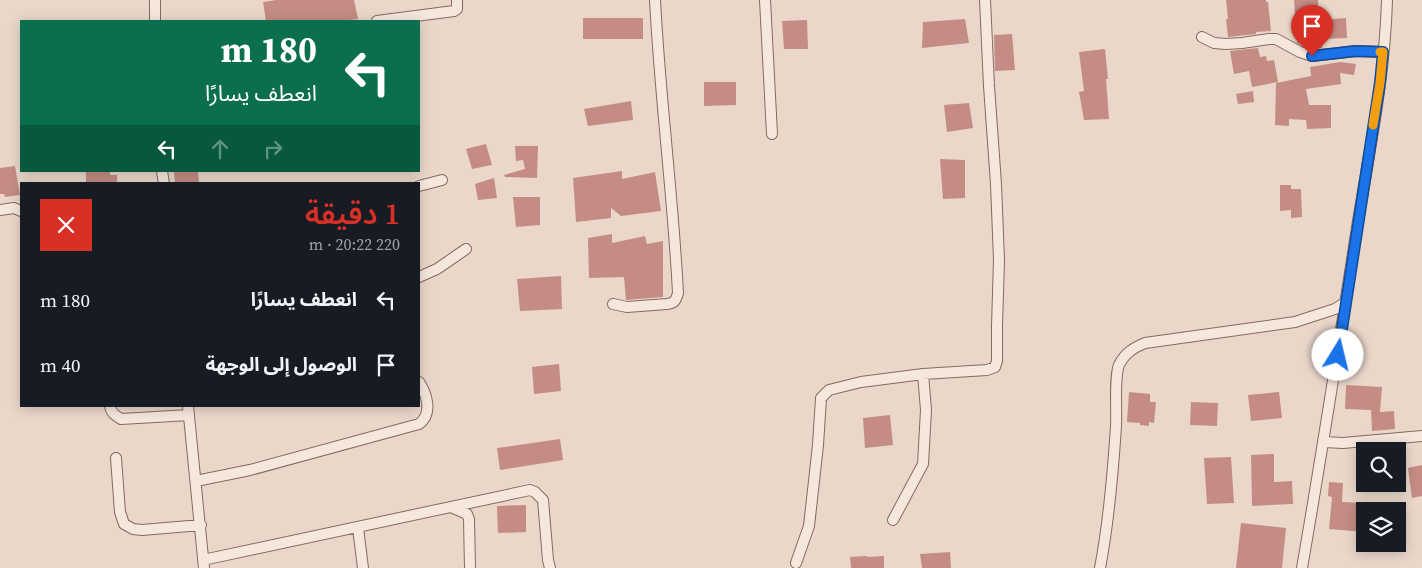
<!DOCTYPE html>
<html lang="ar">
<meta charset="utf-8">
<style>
body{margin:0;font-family:"Source Serif 4","Noto Sans Arabic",serif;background:#20242c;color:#f1f3f6;direction:rtl;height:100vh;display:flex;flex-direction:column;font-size:19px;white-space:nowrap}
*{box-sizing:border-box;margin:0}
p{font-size:16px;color:#9ea1a6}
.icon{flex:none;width:28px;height:28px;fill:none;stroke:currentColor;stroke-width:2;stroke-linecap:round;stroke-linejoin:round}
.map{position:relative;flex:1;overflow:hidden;direction:ltr}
.details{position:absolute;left:20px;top:182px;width:400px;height:225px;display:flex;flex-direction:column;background:#171b24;border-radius:0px;box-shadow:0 2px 12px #0003;direction:rtl}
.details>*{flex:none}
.banner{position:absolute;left:20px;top:20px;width:400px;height:152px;border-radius:0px;box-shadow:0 2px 12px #0003;direction:rtl;background:#0b6e4f;color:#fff;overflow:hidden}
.buttons{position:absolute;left:1356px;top:442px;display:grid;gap:10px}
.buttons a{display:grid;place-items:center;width:50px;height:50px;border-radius:0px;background:#171b24;box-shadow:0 2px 12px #0003;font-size:25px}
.pin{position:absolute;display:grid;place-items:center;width:42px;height:42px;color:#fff;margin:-51px -21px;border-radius:50% 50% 50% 0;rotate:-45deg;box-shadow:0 0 5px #0007}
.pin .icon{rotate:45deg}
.me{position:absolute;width:55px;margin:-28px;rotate:9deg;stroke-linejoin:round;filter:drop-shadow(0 0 4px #0008)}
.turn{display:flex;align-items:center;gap:18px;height:105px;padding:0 20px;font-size:22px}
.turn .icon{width:65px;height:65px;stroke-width:2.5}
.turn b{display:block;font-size:35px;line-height:42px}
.lanes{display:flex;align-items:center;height:48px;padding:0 20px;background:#0003;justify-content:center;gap:25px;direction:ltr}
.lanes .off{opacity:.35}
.round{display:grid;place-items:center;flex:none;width:52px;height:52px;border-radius:0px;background:#20242c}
.headline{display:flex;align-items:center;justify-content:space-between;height:85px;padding:0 20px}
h1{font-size:30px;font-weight:600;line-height:38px;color:#d93025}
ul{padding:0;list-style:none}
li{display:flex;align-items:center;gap:15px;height:65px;padding:0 20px}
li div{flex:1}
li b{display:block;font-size:19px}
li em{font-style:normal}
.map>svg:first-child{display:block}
</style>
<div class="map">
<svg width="1422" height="568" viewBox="0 0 1422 568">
<rect width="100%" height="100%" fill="#ead7ca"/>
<path fill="#c48c84" d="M276,0h78l4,19 -15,2h-77l-3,-19z
M1226,0h40v2h2l3,29 -15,1v2l-28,3 -2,-18h2z
M1294,0h24l1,20 27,-2 1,20 -23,1 -2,9h-11l-14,-5z
M583,18h60v21h-60z
M965,19l4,24 -47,5 1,-26z
M807,20l1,29h-24l-2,-28z
M1012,34l3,36 -20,1 -1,-36z
M1258,48l2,9 6,-1 1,5 7,-1 4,22 -26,5 -3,-16 -15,3 -4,-23z
M1105,49l3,30h-2l3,40 -25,1 -5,-28 5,-1 -5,-39z
M1340,62l16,2 -2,11 -14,-2 1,11 -35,5 3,16h22v23l-24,1 -1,-9 -17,-1v7l-14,-1 1,-42 35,-7 -1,-9z
M704,82h32v23l-32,1z
M1253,91l1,11 -16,2 -2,-10z
M631,101l2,19 -45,6 -4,-17z
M969,103l4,25 -26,4 -3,-27z
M486,144l6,21 -20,4 -6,-20z
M515,146h23l-1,32 -32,-1 -1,-2 21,-6 -2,-9 -7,1z
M940,159l25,1v38l-22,1z
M15,166l5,29 -15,2 -1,-3h-4v-26z
M86,171h24v4h7v9h-31z
M174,171h24l1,13h-24z
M622,171v8l33,-7 6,39 -40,5 -10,-8v10l-35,4 -3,-44z
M494,178l3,20 -19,2 -3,-16z
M1280,185h11v4h10l1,28 -11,1v-8l-11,1z
M513,197h27v28l-24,2z
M612,234v9l33,-7 2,8 16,-3v56l-37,3 -2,-23 -35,1 -1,-40z
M561,276l1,33 -42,2 -3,-32z
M559,364l2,27 -27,3 -2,-27z
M1346,385l36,2 -2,25 14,-1 1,18 -23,2 -1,-21 -26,-1z
M1129,392l21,2v8h6l-2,21 -5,-1v4l-9,-1v-2l-13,-1z
M1279,392l3,26 -31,3 -3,-26z
M1191,402l27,1 -1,23 -27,-1z
M890,415l3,30 -28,3 -2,-30z
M560,439l3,21 -63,10 -3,-22z
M1274,454v28l18,-1 1,23 -41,2 -1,-51z
M1231,457l3,46 -27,1 -3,-46z
M1422,465v31l-10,2 -4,-30z
M1329,482l14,1 -1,19 23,1v29l-36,-3 3,-32 -4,-1z
M526,505v27l-28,1 -1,-27z
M1241,523l45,5 -4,40h-46z
M950,552l1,16h-29l-2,-14z
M867,556v1l17,-1v12h-33l-1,-11z"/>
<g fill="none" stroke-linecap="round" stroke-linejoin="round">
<defs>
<path id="minor" d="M765,0l7,134
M155,21v-21
M377,21l77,-10 3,-2v-9
M1202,37l12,6 12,1 16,-1 27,-4h7l24,13 12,4 44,-5 27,1
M162,171l2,13
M419,186l23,-6
M0,210l14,-2 7,3
M419,277l18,-8 29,-20
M613,304l14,3 40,-3c8,-1 9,-4 11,-11 -5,-98 -18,-195 -23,-293
M110,406c1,7 6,10 11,13l68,-4
M188,406l16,162
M1324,442l19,1 79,-7
M116,458l4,54 4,12 9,5 9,1 59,-5
M196,481l54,-11 169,-46c14,-10 8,-30 0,-42
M453,508l14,6 2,5 1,49
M893,520l30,-56 3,-54 -3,-36
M358,528l5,40
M203,560l327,-70 5,2 8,8 5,60 2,8
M796,563l13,-37 9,-81 3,-47 8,-8 32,-8 62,-8 64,-4 8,-3 2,-6v-35l2,-66 -3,-76 -7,-98 -4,-86
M1100,568c9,-47 13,-95 16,-142 1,-15 -2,-49 3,-61 6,-12 14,-17 26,-22l150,-21 40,-13 11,-7
M1302,568c20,-115 38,-231 56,-347 12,-73 27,-147 29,-221"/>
</defs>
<use href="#minor" stroke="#856960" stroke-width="12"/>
<use href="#minor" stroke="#f6e7dd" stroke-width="10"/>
</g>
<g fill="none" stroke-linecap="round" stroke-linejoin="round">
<defs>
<path id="route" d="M1312,56l44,-5 27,1 -3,31 -42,272"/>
</defs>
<use href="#route" stroke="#114b97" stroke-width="12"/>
<use href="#route" stroke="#1a73e8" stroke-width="9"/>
<path stroke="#f59e0b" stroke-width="9" d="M1373,125l7,-42 3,-31h-3"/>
</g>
</svg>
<div class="buttons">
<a><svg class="icon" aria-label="search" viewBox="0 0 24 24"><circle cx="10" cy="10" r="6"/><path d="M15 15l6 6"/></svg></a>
<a><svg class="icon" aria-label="layers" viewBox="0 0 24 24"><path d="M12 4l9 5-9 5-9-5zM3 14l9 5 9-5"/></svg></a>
</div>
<div class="pin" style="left:1312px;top:56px;background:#d93025"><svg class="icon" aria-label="arrive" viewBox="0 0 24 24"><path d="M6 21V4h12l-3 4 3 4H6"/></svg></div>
<svg class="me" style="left:1338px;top:355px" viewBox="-20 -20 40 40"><circle r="19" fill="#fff"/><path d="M0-13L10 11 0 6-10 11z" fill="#1a73e8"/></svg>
<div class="banner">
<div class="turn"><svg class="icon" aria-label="left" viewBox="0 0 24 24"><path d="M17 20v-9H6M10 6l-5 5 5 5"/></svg><div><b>180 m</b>انعطف يسارًا</div></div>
<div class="lanes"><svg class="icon" aria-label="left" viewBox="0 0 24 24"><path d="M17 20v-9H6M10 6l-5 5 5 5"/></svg><svg class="icon off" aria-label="ahead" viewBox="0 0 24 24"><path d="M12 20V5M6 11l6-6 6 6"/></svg><svg class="icon off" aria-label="right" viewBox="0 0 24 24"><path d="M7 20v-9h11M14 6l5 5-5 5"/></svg></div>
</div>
<section class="details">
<div class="headline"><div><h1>1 دقيقة</h1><p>220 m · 20:22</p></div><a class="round" style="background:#d93025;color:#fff"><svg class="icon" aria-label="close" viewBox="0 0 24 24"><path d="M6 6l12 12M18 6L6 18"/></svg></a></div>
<ul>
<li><svg class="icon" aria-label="left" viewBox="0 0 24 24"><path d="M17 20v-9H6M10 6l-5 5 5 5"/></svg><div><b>انعطف يسارًا</b></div><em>180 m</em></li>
<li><svg class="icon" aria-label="arrive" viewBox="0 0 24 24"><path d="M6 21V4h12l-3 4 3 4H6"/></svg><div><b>الوصول إلى الوجهة</b></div><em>40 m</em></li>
</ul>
</section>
</div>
